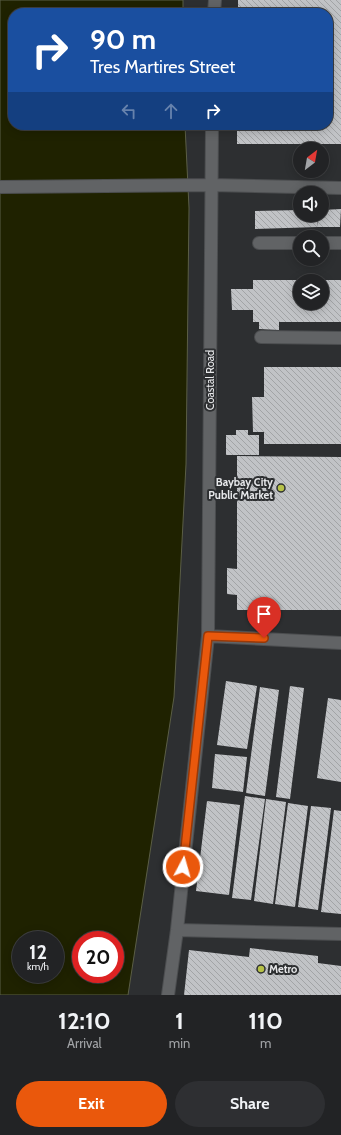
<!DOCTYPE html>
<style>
body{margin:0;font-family:Cabin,sans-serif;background:#2e2f32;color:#f1f3f6;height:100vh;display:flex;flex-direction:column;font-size:15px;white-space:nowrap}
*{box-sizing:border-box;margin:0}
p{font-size:13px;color:#a2a4a7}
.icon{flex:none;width:22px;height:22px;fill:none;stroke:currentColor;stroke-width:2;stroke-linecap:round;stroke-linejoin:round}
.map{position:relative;height:995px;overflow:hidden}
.drawer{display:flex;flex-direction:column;background:#222325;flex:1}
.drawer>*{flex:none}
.banner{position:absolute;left:8px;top:8px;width:325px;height:122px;border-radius:16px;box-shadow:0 2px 10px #0003,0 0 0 1px #3f4042;background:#1a4fa0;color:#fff;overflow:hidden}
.needle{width:26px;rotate:31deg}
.controls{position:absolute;left:293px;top:142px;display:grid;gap:8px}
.controls a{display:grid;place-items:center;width:36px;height:36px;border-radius:50%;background:#222325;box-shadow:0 2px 10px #0003,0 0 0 1px #3f4042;font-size:20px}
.speed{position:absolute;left:12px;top:931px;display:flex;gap:8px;font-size:20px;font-weight:700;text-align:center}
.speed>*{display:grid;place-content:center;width:52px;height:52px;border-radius:50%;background:#222325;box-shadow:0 2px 10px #0003,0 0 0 1px #3f4042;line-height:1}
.speed small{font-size:10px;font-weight:400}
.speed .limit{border:6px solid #d22;background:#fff;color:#111}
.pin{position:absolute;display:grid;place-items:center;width:34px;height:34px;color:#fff;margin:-41px -17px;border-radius:50% 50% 50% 0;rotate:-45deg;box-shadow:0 0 4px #0007}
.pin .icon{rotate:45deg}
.me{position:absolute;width:44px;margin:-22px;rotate:6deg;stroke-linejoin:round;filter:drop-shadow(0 0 3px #0008)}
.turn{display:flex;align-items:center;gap:14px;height:84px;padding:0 16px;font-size:18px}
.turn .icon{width:52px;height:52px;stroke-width:2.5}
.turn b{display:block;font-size:28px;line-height:34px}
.lanes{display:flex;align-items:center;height:38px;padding:0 16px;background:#0003;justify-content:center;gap:20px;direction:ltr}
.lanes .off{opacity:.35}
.eta{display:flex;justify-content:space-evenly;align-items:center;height:68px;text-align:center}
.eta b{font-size:24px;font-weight:800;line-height:28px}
.action{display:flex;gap:8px;margin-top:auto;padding:8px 16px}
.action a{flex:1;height:46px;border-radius:24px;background:#ea580c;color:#fff;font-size:16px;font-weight:800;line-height:46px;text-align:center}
.action a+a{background:#2e2f32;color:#f1f3f6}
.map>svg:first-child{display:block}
</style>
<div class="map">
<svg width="341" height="995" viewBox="0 0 341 995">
<defs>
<pattern id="building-back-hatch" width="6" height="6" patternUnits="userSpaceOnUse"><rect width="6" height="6" fill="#c1c3c6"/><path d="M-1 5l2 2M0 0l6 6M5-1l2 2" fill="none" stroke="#a2a4a6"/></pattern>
</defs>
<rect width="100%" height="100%" fill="#2d2f31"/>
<path fill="#1f2200" stroke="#5b5e46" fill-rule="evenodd" d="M0,0h183v13h-170v112h172l4,83 -3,256 -12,233 -46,298h-128zM21,940h34v34h-34zM81,940h34v34h-34z"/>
<path fill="url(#building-back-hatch)" d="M238,0h103v144h-104v-19h91v-112h-90z
M341,209l-1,18h-22v-12h4v-5z
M300,210v5h17l1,12 -63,2v-18z
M253,280h47v23h22v-23h19v42h-62v8l-20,-1v-7h-6v-12h-21l-1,-21h22z
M264,367h77v77h-77v-12h-11l-1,-35h12z
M236,430h12v5h11v20h-33v-20h10z
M237,456l104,1v153h-104v-15l-10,-1v-26l10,1z
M226,681l31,5 -10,63 -30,-4z
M290,686l14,2 -14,111 -14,-2z
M260,687l19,3 -14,106 -19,-3z
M328,698l13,2v82l-24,-4z
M215,754l32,3 -4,35 -31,-4z
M245,796l20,3 -14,101 -19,-2z
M266,799l20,3 -13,102 -19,-3z
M207,801l33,4 -11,90 -33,-4z
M288,803l20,3 -13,101 -20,-3z
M311,806l20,2 -13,102 -20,-3z
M334,810l7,1v103l-20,-2z
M250,948l68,8v7l23,3v29h-157l5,-45 60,7z"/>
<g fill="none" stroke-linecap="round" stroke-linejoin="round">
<defs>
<path id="minor" d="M214,13l1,-13
M0,187l211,-2 130,3
M259,243h41
M322,243h19
M261,337l80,1
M208,636l133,7
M177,930l164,4
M168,995l9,-65 31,-294 4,-511"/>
</defs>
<use href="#minor" stroke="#4c4e50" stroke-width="14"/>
<use href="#minor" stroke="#616365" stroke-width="12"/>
</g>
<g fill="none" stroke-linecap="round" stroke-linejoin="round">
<defs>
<path id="route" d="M183,867l25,-231 56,2"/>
</defs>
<use href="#route" stroke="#983908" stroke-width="10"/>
<use href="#route" stroke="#ea580c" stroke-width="7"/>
</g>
<g fill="#b6c148" stroke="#2d2f31" stroke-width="1.5">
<circle cx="281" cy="488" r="4"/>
<circle cx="261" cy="969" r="4"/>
</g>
<g text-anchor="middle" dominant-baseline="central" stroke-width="4" stroke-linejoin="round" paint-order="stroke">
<g font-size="11" fill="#e8e9eb" stroke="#2d2f31">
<text transform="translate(210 380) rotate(-90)">Coastal Road</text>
</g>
<g font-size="11" font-weight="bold" fill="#e8e9eb" stroke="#2d2f31" text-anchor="end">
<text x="273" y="482">Baybay City<tspan x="273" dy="13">Public Market</tspan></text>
<text x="269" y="969" text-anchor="start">Metro</text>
</g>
</g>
</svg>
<div class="controls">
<a><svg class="needle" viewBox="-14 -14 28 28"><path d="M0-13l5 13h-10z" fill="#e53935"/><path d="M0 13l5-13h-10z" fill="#a2a4a7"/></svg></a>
<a><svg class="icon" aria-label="sound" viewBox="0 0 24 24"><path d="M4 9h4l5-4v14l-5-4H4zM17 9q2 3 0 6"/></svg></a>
<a><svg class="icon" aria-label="search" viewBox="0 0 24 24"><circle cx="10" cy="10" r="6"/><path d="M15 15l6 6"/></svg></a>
<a><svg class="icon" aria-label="layers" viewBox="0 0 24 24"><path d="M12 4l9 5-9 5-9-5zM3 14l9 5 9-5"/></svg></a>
</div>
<div class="speed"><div>12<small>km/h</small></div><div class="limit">20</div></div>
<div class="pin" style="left:264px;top:638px;background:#d93025"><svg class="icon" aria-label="arrive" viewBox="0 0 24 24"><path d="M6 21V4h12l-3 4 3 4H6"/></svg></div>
<svg class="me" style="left:183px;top:867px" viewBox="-20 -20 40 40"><circle r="17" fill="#ea580c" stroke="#fff" stroke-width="3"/><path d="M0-11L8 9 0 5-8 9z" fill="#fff"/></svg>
<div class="banner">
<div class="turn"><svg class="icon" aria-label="right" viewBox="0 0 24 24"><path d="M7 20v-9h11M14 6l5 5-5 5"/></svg><div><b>90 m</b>Tres Martires Street</div></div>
<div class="lanes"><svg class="icon off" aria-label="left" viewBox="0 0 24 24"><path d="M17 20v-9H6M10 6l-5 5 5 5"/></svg><svg class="icon off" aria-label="ahead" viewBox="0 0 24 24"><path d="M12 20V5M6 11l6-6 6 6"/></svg><svg class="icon" aria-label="right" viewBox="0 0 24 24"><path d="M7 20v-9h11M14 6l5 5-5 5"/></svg></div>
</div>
</div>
<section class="drawer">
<div class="eta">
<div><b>12:10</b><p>Arrival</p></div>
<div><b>1</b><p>min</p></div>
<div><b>110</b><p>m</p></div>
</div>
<div class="action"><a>Exit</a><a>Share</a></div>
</section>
